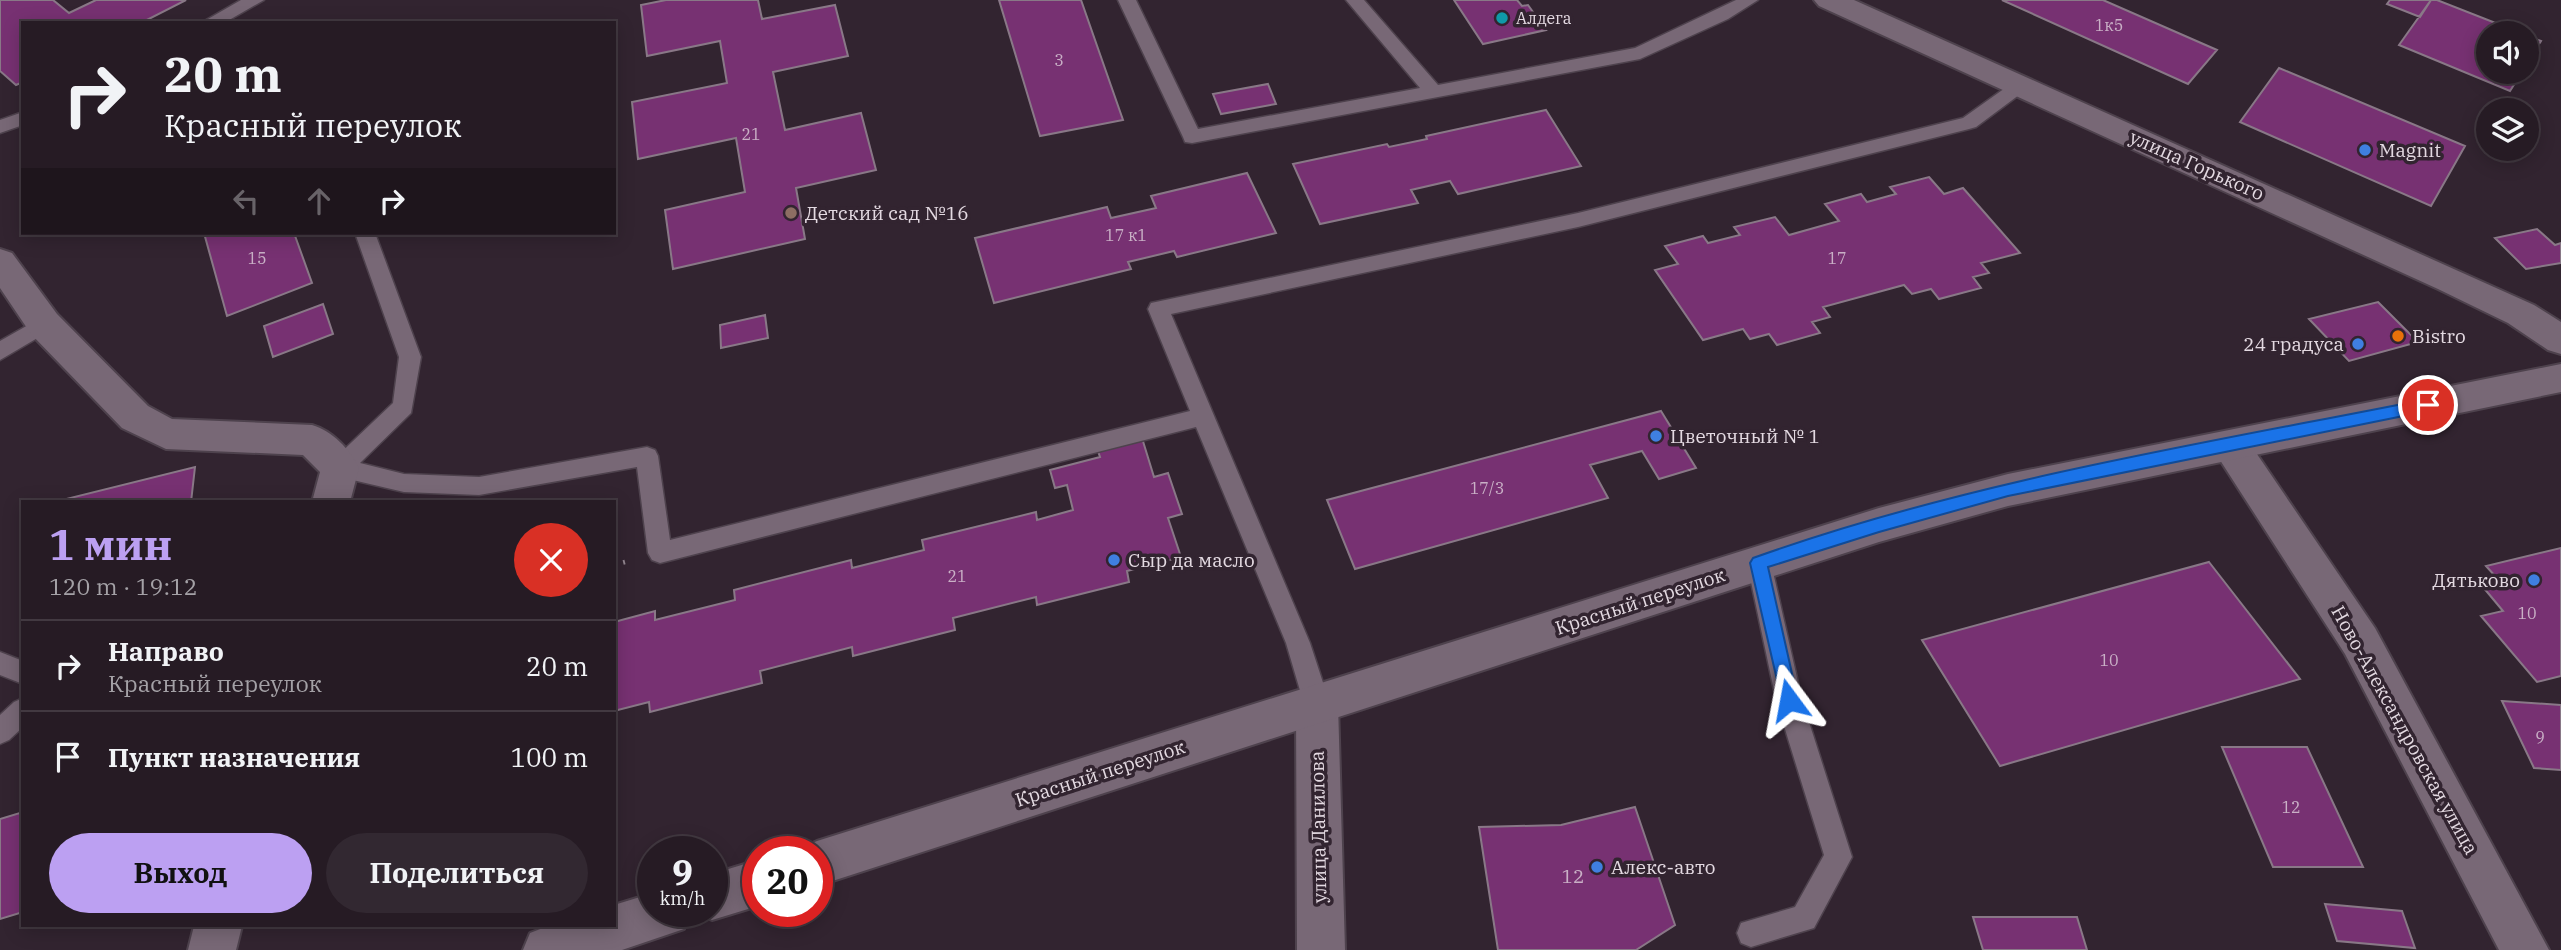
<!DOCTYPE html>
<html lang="ru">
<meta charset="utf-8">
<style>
body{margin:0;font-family:"IBM Plex Serif",serif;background:#322831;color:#f1f3f6;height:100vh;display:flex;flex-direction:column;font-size:26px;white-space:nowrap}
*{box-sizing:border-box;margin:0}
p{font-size:23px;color:#a4a1a6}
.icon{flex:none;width:38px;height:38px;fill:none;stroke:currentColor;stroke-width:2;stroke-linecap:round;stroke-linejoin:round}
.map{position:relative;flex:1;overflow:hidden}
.panel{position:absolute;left:21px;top:500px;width:595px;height:427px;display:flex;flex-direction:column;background:#261b24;border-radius:0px;box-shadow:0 4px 18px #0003,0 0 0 2px #423941}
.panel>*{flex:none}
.guide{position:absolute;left:21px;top:21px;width:595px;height:214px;border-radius:0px;box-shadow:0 4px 18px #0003,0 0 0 2px #423941;background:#261b24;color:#f1f3f6;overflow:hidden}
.controls{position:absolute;left:2476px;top:21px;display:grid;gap:14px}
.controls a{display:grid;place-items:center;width:63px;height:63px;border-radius:50%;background:#261b24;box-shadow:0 4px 18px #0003,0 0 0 2px #423941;font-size:35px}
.speed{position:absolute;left:637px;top:836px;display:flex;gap:14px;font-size:35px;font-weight:700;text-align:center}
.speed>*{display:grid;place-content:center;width:91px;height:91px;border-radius:50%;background:#261b24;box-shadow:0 4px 18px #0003,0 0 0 2px #423941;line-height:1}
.speed small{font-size:18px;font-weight:400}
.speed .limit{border:10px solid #d22;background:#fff;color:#111}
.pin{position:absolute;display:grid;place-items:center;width:60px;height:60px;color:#fff;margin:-30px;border:4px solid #fff;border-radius:50%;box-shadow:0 2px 7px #0007}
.me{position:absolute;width:77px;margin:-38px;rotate:347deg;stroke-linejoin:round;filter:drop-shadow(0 0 5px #0008)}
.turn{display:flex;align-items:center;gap:24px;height:147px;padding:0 28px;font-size:32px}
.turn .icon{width:91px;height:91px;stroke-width:2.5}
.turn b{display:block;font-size:49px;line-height:60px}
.lanes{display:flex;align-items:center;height:66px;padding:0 28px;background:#0003;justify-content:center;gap:35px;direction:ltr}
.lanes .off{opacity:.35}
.round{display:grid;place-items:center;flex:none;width:74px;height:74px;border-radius:37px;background:#322831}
.headline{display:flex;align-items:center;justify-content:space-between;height:119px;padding:0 28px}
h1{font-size:42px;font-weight:700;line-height:52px;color:#bca0f2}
.button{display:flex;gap:14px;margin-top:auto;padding:14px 28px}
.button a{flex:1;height:80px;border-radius:42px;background:#bca0f2;color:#111;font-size:28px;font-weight:700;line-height:80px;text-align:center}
.button a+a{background:#322831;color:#f1f3f6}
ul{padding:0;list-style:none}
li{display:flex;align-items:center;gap:21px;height:91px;padding:0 28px;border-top:2px solid #423941}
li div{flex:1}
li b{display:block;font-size:26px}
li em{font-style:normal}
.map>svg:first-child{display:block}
</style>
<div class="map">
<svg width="2561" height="950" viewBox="0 0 2561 950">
<rect width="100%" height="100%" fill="#322430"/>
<path fill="#773172" stroke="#897887" stroke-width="2" d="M0,0h53l16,13 27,-13h90l-45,23h-118v59l-7,3 -16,-14z
M666,0h92l4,19 73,-14 13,51 -75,16 12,58 76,-17 15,57 -80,18 9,51 -132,30 -8,-59 80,-18 -9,-54 -98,21 -6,-57 95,-19 -7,-42 -73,15 -6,-51z
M999,0h82l42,120 -83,16z
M1454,0h63l5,6 6,-1 18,25 -63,14z
M2002,0h101l114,50 -29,34z
M2390,0h41l-11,17 -33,-13z
M2431,0h6l84,33h-33v39h34l-12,19 -111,-46z
M2527,36l14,5 -14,22z
M2279,68l186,78 -34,60 -191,-84z
M1268,84l8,20 -55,10 -8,-20z
M1546,110l35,56 -123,28 -8,-13 -39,9 7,13 -98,21 -27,-60 94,-20 2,3 38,-8 -1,-3z
M1247,173l29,60 -99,24 -3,-6 -46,11 3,7 -137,34 -19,-65 132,-31 4,11 45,-10 -5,-12z
M1929,177l15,17 19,-6 57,65 -39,10 8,10 -16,4 8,11 -42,11 -8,-10 -19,5 -8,-9 -81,22 7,10 -18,5 8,11 -43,12 -8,-11 -19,5 -7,-10 -40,11 -48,-70 23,-6 -13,-18 38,-10 5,7 32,-8 -6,-8 41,-10 14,18 50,-14 -14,-17 36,-10 6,8 29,-8 -6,-7z
M2537,229l18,16 6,-2v20l-35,6 -31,-31z
M204,233h90l18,50 -85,33z
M2378,302l40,40 -69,19 -40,-42z
M323,304l10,30 -60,23 -9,-31z
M765,315l3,23 -47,10 -1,-23z
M1661,411l35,57 -37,11 -17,-28 -52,14 18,33 -253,71 -28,-69z
M1142,438l12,39 14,-4 14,41 -14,4 13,39 -54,14 2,11 -92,23 -1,-8 -83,21 2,12 -102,26 -1,-9 -92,24 2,12 -112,29 -1,-10 -35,9v-89l41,-11v9l80,-20 -1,-10 117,-30 1,8 72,-18 -2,-10 114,-28 1,8 36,-10 -6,-25 -12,3 -5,-18 50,-13 -3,-9z
M195,467l-4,35h-130l1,-2z
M2561,548v128l-24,6 -56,-66 22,-5 -25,-30 18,-4 -10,-11z
M2209,562l91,117 -300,87 -78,-126z
M2502,701l59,4v65l-27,-2z
M2222,747h85l56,120h-90z
M1635,807l40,118 -39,25h-138l-19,-123 82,-2z
M23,812v100l-23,7v-100z
M2325,904l77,7 13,37 -78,-7z
M1973,917h104l10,33h-104z"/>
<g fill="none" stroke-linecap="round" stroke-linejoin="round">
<defs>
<path id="lane" d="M241,0h23l-40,23h-23z
M1118,0h18l62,129 222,-41 -74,-88h18l74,85 197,-37 101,-48h22l-30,19 -88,40 -448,84 -7,-1 -2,-5z
M2021,79l6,2 3,4 -3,4 -51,38 -7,2 -391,98 -407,87 139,329 20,61 -4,8 -9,4 -9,-4 -4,-8 -18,-61 -90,-216 -536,136 -8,-3 -4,-7 -11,-86 -158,28 -75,-3 -64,-15 -8,-2 -3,-7 3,-7 61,-58 6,-46 -44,-124h20l46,124 -10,56 -51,50 44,11 75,3 168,-30 8,3 3,6 12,84 520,-129 -42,-102 3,-6 427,-90 385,-95 52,-37z
M23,112v13l-23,8v-13z
M44,316l7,2 4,6 -4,6 -51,30v-19z
M1759,553l8,3 4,7 31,137 50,157 -38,71 -63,19 -10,-4 -4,-10 4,-10 54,-16 29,-52 -48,-155 -29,-137 4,-7z
M0,652l23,9v23l-23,-9z
M23,698v29l-14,13 -9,4v-29l14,-13z"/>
<path id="street" d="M1814,0h40l680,305 27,17v32l-13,-4 -40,-27 -70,-34 -619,-283z
M0,249l12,4 45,61 91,92 24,13 140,6c20,6 38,24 47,43l-9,34h-38l8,-30 -17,-17 -137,-6 -44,-21 -91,-94 -31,-46z
M2231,431l13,4 131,193 174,322h-50l-154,-296 -127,-197 -6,-11 6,-11z
M1317,684l15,6 6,14 7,246h-48l-1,-246 6,-14z
M194,926h48l-6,24h-48z"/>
<path id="secondary" d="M2561,364v28l-553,114 -129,36 -1062,344v-34h-18l2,-4 16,-7 1062,-333 129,-34z
M758,860v46l-46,14 -17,-7 17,-1v-38z
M653,893v19h37l-6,17 -62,21h-99l7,-17 18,-7h66v-21z"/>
</defs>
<use href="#lane" stroke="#4e424d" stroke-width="3"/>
<use href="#street" stroke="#4e424d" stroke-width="4"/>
<use href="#secondary" stroke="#4e424d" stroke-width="4"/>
<path stroke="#928690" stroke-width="4.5" stroke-dasharray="3.5 6" stroke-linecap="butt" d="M614,565l11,-3"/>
<use href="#lane" fill="#786876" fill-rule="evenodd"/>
<use href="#street" fill="#786876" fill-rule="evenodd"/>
<use href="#secondary" fill="#786876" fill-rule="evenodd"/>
</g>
<path fill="#1a73e8" stroke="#114b97" stroke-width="2" d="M2428,399l8,6 -8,6 -420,85 -129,36 -111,35 30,133 -2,6 -7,2 -6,-2 -33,-143 3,-5c218,-78 449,-114 675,-159z"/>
<circle fill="#0f9aa8" stroke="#322430" stroke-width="2.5" cx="1502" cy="18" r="7"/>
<g fill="#3f7fe0" stroke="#322430" stroke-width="2.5">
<circle cx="2365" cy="150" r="7"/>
<circle cx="2358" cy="344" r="7"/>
<circle cx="1656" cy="436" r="7"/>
<circle cx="1114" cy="560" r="7"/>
<circle cx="2534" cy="580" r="7"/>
<circle cx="1597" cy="867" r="7"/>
</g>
<circle fill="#8d6e63" stroke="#322430" stroke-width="2.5" cx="791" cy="213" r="7"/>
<circle fill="#e8710a" stroke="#322430" stroke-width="2.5" cx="2398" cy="336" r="7"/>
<g text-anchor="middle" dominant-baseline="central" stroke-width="7" stroke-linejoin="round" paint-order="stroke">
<g font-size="16" fill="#e4dae2" stroke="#322430" text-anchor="start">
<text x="1516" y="18">Алдега</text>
</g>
<g font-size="16" fill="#c9b0c6">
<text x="2109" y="25">1к5</text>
<text x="1059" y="60">3</text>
<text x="751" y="134">21</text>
<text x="1126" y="235">17 к1</text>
<text x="257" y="258">15</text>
<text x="1837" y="258">17</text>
<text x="1487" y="488">17/3</text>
<text x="957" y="576">21</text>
<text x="2527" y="613">10</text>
<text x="2109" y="660">10</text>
<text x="2540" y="737">9</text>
<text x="2291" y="807">12</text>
</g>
<g font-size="19" fill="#e4dae2" stroke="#322430" text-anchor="start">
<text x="2379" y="150">Magnit</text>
<text x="805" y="213">Детский сад №16</text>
<text x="2412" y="336">Bistro</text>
<text x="2344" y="344" text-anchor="end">24 градуса</text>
<text x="1670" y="436">Цветочный № 1</text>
<text x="1128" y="560">Сыр да масло</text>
<text x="2520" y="580" text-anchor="end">Дятьково</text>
<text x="1611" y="867">Алекс-авто</text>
</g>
<g font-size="19" fill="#e4dae2" stroke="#322430">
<text transform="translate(2197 165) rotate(24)">улица Горького</text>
<text transform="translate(1640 601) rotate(-18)">Красный переулок</text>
<text transform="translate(2405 730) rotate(61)">Ново-Александровская улица</text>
<text transform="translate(1100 773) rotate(-18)">Красный переулок</text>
<text transform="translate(1318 827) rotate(-91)">улица Данилова</text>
</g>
<g font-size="19" fill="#c9b0c6">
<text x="1573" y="876">12</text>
</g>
</g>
</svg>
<div class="controls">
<a><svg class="icon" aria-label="sound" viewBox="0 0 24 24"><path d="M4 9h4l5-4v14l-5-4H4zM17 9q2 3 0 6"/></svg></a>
<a><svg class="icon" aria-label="layers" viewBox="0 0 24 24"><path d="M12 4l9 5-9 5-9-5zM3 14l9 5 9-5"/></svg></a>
</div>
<div class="speed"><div>9<small>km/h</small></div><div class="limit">20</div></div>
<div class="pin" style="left:2428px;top:405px;background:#d93025"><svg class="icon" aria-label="arrive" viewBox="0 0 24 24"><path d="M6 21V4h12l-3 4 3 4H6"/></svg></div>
<svg class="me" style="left:1789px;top:700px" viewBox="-20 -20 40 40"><path d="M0-17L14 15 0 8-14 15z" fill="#1a73e8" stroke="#fff" stroke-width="4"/></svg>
<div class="guide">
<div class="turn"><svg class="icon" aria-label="right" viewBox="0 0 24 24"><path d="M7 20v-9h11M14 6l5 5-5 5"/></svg><div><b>20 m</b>Красный переулок</div></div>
<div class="lanes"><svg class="icon off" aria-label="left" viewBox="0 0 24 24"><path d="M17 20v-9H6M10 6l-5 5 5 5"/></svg><svg class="icon off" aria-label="ahead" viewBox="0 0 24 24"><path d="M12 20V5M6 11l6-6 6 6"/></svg><svg class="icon" aria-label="right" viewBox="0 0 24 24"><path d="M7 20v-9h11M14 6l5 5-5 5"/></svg></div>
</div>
<section class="panel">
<div class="headline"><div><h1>1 мин</h1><p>120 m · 19:12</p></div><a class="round" style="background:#d93025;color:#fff"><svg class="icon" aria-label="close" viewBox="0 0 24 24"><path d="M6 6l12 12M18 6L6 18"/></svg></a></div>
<ul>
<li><svg class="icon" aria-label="right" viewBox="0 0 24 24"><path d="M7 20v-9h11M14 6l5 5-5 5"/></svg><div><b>Направо</b><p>Красный переулок</p></div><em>20 m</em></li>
<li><svg class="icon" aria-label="arrive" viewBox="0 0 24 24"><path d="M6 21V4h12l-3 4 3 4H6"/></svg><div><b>Пункт назначения</b></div><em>100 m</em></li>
</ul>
<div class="button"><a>Выход</a><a>Поделиться</a></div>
</section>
</div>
